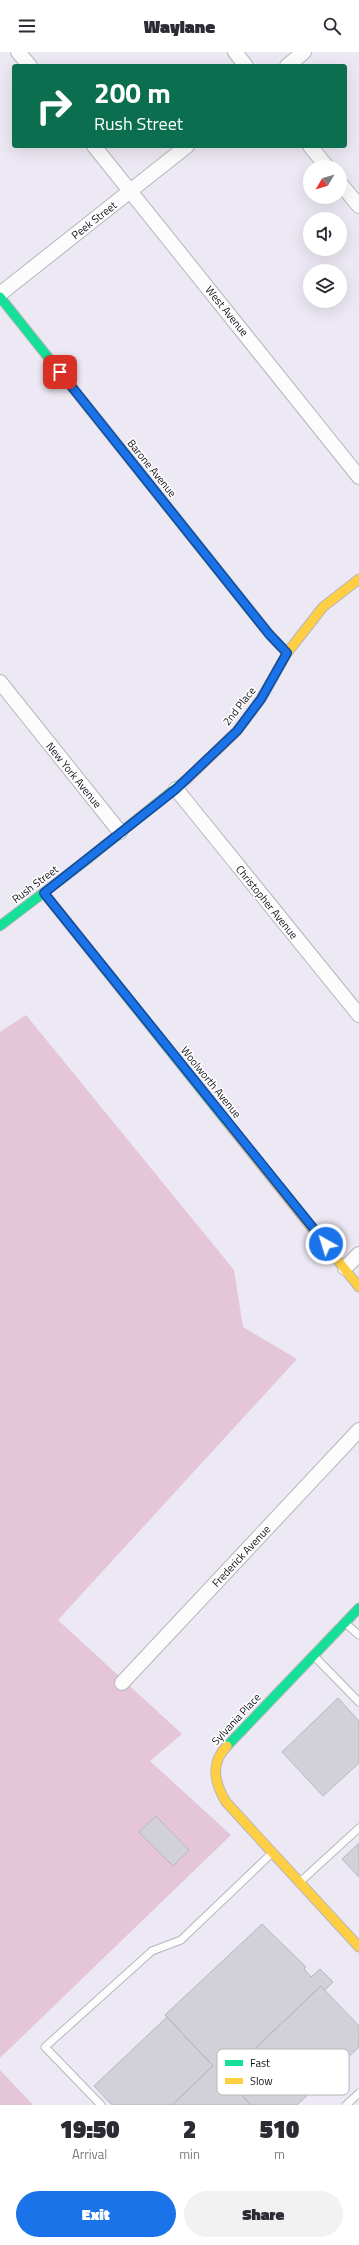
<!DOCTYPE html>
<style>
body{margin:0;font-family:"Titillium Web",sans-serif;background:#f2f2f3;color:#2b2b33;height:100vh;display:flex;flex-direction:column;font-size:15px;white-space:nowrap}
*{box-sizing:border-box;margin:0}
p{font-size:13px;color:#7c7c81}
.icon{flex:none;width:22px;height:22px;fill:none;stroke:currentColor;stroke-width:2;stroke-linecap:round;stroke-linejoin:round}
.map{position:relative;height:2053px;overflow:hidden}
.drawer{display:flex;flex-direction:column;background:#fff;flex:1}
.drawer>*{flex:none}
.top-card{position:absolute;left:12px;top:12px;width:335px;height:84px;border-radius:4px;box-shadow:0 4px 16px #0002;background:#0b6e4f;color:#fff;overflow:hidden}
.needle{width:26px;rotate:232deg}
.controls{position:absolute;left:303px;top:108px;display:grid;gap:8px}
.controls a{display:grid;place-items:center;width:44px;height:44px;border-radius:50%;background:#fff;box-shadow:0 4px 16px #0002;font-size:20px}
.pin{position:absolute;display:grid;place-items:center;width:34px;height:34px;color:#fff;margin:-17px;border-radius:8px;box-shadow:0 2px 6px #0006}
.me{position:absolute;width:44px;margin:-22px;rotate:321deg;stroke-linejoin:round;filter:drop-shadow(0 0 3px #0008)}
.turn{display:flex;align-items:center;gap:14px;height:84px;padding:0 16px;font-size:18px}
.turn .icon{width:52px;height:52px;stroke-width:2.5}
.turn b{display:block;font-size:28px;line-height:34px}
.eta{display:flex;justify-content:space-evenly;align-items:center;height:68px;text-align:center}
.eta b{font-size:24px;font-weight:800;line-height:28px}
.button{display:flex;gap:8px;margin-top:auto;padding:8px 16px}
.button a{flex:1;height:46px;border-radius:24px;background:#1a73e8;color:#fff;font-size:16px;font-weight:800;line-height:46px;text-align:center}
.button a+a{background:#f2f2f3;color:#2b2b33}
header{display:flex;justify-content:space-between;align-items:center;height:52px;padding:0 16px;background:#fff;font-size:18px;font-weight:800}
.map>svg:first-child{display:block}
</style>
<header><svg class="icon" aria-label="menu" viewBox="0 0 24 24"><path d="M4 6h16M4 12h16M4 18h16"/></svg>Waylane<svg class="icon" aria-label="search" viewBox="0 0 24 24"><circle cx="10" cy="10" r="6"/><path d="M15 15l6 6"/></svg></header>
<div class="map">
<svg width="359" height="2053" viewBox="0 0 359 2053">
<rect width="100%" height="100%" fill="#ede9f4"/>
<path fill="#e5c5d8" d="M26,963l208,255 9,57 54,32 -239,261 124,114 -32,27 81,74 -231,223v-1026z
M0,2018l33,35h-33z"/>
<path fill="#d2d0d9" stroke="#b7b6be" d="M338,1646l21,23v42l-36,33 -41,-44z
M156,1764l33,34 -16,16 -34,-34z
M359,1791v34l-17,-18z
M262,1872l44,43 -2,2 7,8 9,-8 13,13 -8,8 -4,-4 -96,91 26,28h-79l41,-39 -48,-51z
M321,1934l38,40v21l-62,58h-46l-26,-28z
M167,1965l46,49 -41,39h-60l-18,-19z"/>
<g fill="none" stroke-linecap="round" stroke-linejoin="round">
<defs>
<path id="lane" d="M345,1571l14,12
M315,1605l44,45
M300,1830l59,-54
M101,2053l-56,-58 107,-96 29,-11 90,-86
M346,2053l13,-12"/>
<path id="street" d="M18,0l12,14
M235,0l11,14
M287,14l17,-14
M94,94l265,331
M310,94l17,21
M340,131l19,23
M0,242l187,-148
M0,630l120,150
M176,737l183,226
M345,1216l14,-14
M122,1631l237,-253"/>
<path id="fast" d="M0,245l269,337 18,19
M44,841l183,229
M0,874l84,-64 103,-83
M227,1694l132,-138"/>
<path id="slow" d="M187,727l50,-48 24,-32 26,-46 36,-46 36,-28
M227,1070l132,165
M227,1694c-17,17 -13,36 -1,56l133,145"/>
</defs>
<use href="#lane" stroke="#b8b5bd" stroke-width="9"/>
<use href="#street" stroke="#b8b5bd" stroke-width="16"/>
<use href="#fast" stroke="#b8b5bd" stroke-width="11"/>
<use href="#slow" stroke="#b8b5bd" stroke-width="11"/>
<use href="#lane" stroke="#fcfcfd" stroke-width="7"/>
<use href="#street" stroke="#fcfcfd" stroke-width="14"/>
<use href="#fast" stroke="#16e098" stroke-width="9"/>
<use href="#slow" stroke="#ffcf43" stroke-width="9"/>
</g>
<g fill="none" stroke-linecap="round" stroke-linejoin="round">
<defs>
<path id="route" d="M60,320l209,262 18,19 -26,46 -24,32 -61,58 -132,104 282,351"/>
</defs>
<use href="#route" stroke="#114b97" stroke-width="10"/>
<use href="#route" stroke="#1a73e8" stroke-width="7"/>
</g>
<g text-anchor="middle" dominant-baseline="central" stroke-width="3" stroke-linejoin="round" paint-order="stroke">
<g font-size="11" fill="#131117" stroke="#fff">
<text transform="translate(94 168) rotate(-38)">Peek Street</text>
<text transform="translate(227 259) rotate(51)">West Avenue</text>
<text transform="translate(152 416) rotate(51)">Barone Avenue</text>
<text transform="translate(239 654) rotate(-52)">2nd Place</text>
<text transform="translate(74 723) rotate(51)">New York Avenue</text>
<text transform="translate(35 832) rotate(-37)">Rush Street</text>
<text transform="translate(267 850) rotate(51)">Christopher Avenue</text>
<text transform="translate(211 1030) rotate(51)">Woolworth Avenue</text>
<text transform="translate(241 1504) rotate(-47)">Frederick Avenue</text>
<text transform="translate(236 1667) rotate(-47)">Sylvania Place</text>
</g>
</g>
<rect x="217" y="1997" width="132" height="46" rx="6" fill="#fff" stroke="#b8b8b9" stroke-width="1"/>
<rect x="225" y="2008" width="18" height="6" fill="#16e098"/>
<rect x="225" y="2026" width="18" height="6" fill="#ffcf43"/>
<g font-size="11" fill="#131117">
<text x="250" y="2015">Fast</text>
<text x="250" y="2033">Slow</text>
</g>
</svg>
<div class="controls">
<a><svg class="needle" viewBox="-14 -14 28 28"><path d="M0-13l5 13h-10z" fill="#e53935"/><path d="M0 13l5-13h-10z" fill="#7c7c81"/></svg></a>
<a><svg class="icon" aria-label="sound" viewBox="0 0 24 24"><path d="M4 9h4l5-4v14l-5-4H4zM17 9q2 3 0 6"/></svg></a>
<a><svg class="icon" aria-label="layers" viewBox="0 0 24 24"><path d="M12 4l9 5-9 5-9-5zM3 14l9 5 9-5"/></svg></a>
</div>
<div class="pin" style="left:60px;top:320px;background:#d93025"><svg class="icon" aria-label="arrive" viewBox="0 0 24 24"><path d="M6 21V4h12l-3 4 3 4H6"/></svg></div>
<svg class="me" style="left:326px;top:1192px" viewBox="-20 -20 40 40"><circle r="17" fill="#1a73e8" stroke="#fff" stroke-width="3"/><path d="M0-11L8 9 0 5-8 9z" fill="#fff"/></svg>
<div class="top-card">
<div class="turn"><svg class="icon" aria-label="right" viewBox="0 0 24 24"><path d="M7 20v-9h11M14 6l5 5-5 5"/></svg><div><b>200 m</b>Rush Street</div></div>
</div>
</div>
<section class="drawer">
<div class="eta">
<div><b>19:50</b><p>Arrival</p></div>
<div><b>2</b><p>min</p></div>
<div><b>510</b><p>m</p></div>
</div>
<div class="button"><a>Exit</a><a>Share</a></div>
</section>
